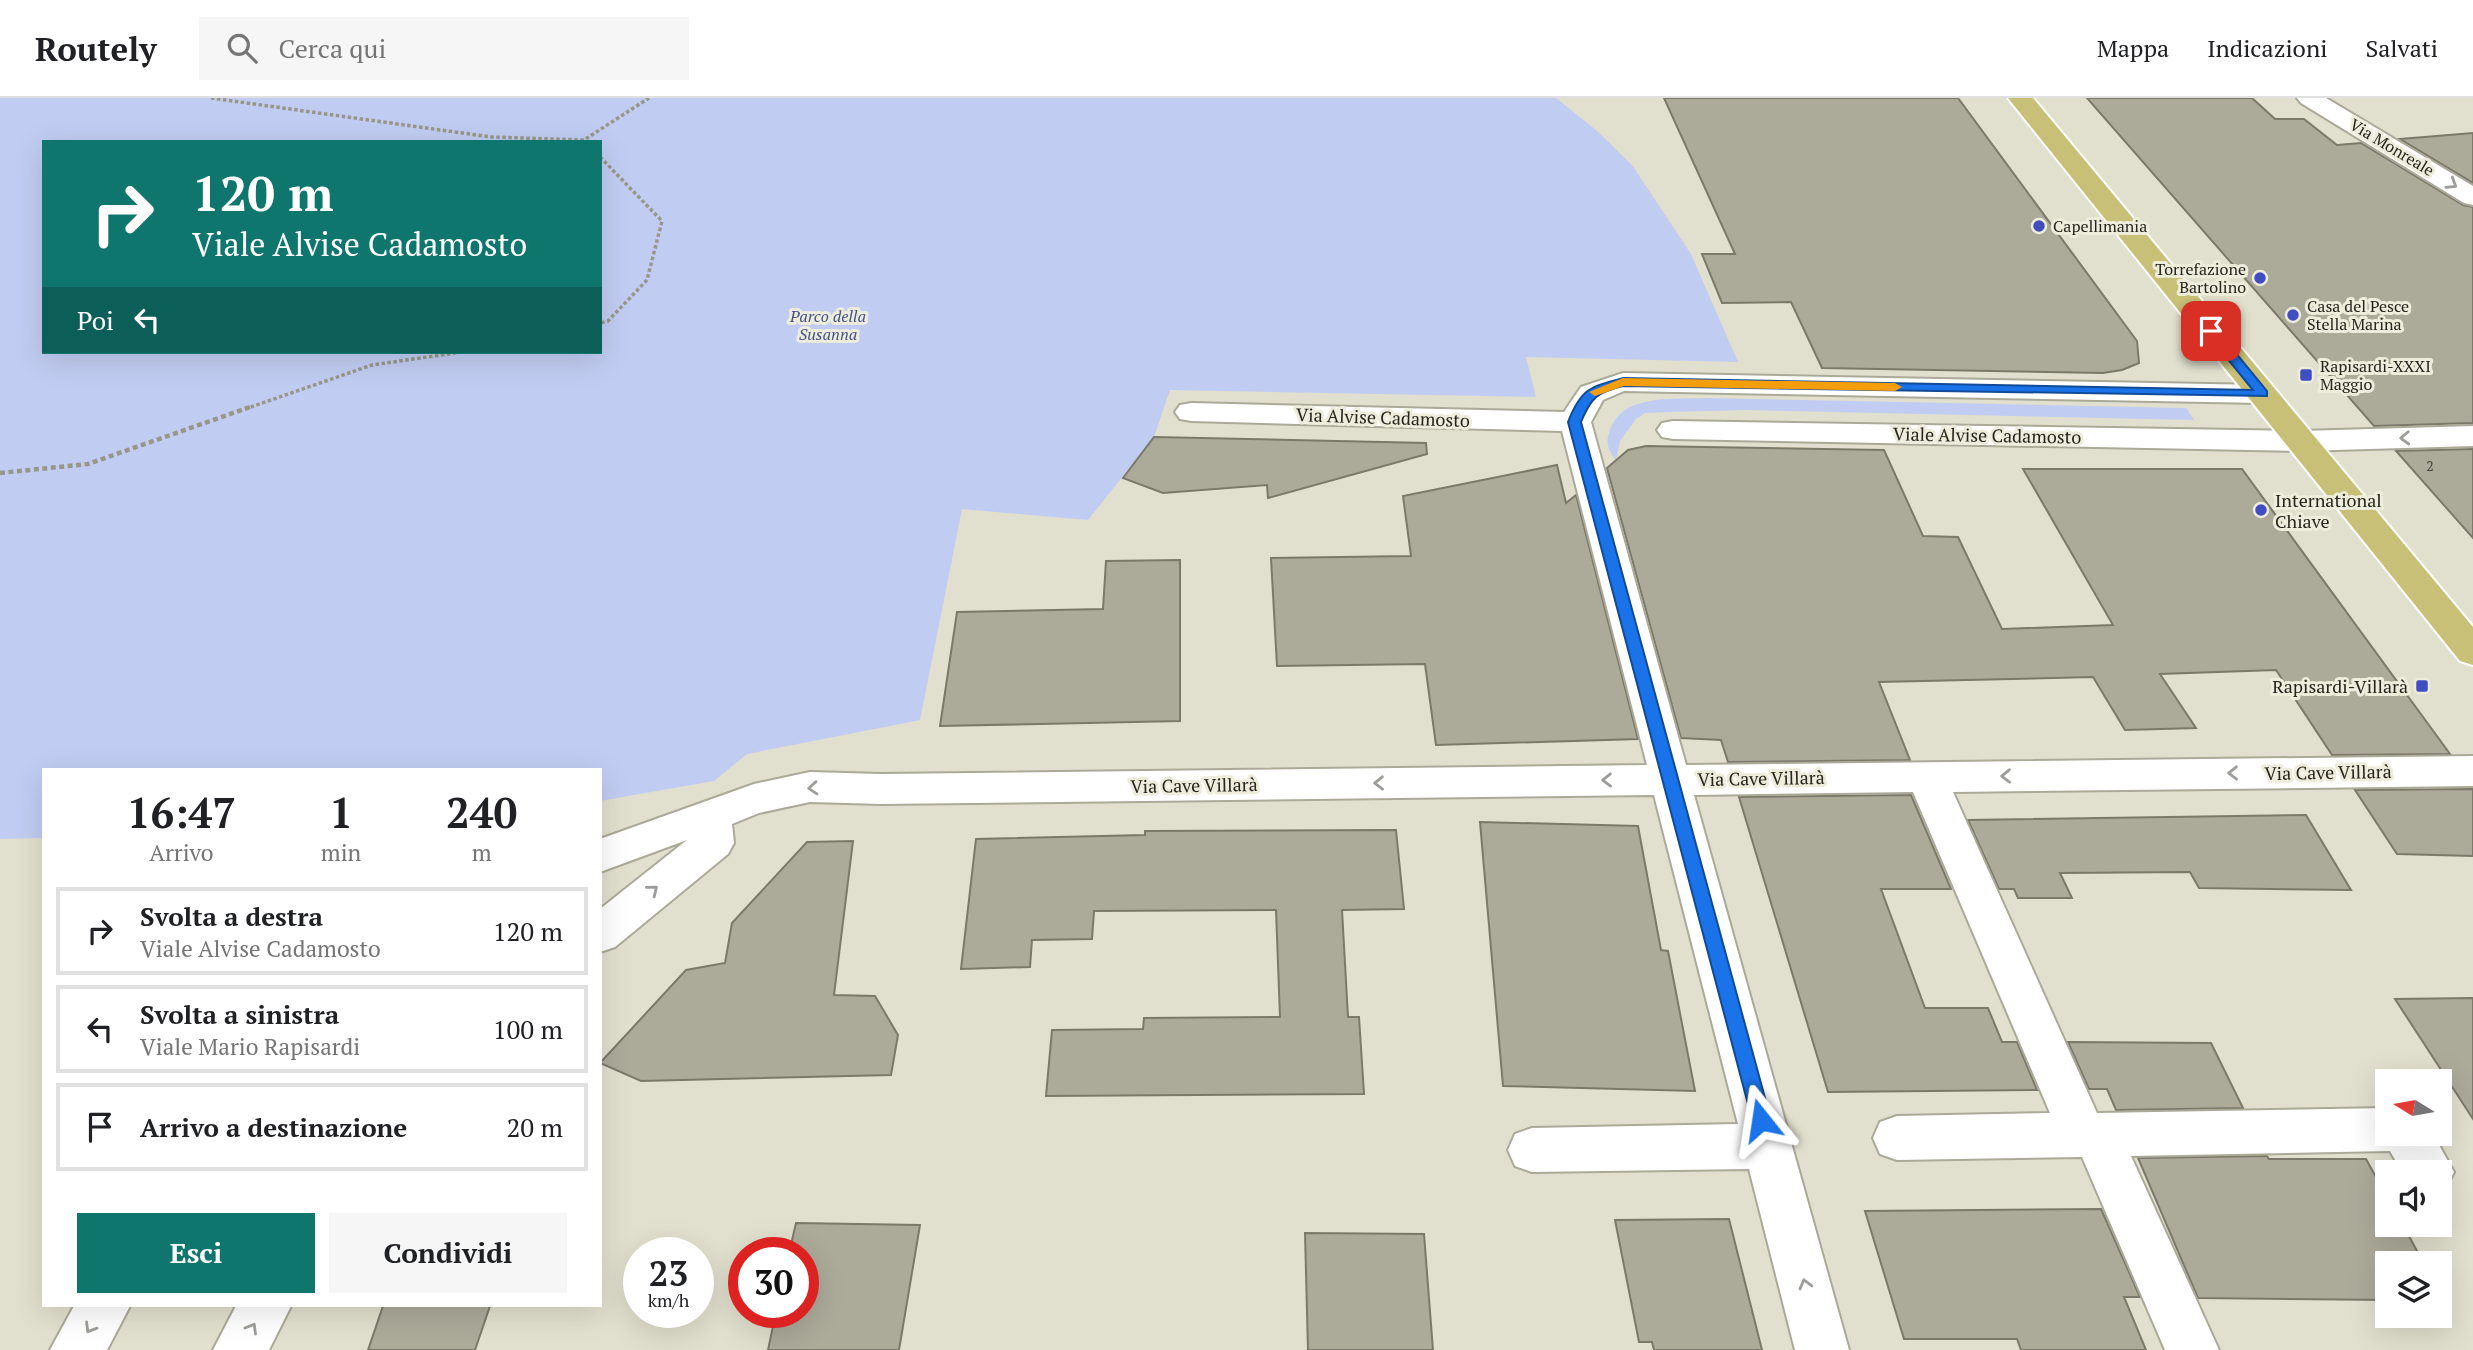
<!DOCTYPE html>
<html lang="it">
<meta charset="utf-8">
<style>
body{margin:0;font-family:"PT Serif",serif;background:#f6f6f6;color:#202124;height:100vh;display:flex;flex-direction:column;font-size:26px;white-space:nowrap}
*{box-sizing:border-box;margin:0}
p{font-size:23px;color:#757577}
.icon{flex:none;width:38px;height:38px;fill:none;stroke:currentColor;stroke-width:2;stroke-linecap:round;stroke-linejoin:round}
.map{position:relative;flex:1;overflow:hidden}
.side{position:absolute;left:42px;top:670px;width:560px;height:539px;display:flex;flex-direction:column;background:#fff;border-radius:0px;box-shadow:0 7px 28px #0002}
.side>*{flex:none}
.hud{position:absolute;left:42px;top:42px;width:560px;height:214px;border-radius:0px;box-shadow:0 7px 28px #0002;background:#0f766e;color:#fff;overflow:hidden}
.needle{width:46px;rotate:281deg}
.controls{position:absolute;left:2375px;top:971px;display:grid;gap:14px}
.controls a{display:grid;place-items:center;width:77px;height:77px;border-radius:0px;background:#fff;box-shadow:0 7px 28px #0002;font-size:35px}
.speed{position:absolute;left:623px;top:1139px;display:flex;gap:14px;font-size:35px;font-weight:700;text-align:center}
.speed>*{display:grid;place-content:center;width:91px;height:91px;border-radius:50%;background:#fff;box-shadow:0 7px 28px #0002;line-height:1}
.speed small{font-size:18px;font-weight:400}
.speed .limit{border:10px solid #d22;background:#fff;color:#111}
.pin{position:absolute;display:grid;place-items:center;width:60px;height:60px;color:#fff;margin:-30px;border-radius:14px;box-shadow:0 4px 10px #0006}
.me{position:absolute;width:77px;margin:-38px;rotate:345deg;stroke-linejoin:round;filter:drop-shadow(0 0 5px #0008)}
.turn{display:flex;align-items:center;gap:24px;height:147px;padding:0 35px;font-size:32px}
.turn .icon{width:91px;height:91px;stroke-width:2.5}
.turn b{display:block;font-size:49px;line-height:60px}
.then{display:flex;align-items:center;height:66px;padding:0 35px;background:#0003;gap:14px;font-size:26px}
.eta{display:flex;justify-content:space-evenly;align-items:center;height:119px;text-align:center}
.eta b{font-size:42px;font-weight:700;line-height:49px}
.action{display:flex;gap:14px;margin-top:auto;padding:14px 35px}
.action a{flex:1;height:80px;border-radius:0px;background:#0f766e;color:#fff;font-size:28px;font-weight:700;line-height:80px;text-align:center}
.action a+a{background:#f6f6f6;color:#202124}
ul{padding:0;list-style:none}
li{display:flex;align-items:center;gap:21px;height:88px;margin:0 14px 10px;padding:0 21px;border:4px solid #e0e0e0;border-radius:0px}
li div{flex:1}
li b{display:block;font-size:26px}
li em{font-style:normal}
header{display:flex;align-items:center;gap:42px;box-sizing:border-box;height:98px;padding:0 35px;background:#fff;border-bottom:2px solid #e0e0e0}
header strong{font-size:33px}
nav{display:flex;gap:38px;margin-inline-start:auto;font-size:24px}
.search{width:490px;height:63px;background:#f6f6f6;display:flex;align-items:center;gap:18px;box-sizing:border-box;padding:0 24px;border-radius:0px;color:#757577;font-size:26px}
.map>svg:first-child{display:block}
</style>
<header>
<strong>Routely</strong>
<div class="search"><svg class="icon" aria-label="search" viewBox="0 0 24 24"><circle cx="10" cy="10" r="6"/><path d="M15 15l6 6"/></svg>Cerca qui</div>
<nav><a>Mappa</a><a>Indicazioni</a><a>Salvati</a></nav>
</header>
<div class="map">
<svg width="2473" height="1252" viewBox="0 0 2473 1252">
<rect width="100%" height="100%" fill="#e1e0ce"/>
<path fill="#c1ccf2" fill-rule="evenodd" d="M0,0h1556l40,32 36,35 59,89 47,108 -212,-5 10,40 -366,-7 -16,47 -66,83 -126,-11 -42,211 -173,34 -33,27 -114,20v-31h-556v68l-44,1zM44,44h556v210h-556z
M1706,300l480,10 8,12 -447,-10 -78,2 -24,1 -9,6 -16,22 -4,19c-8,-9 -11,-18 -6,-30 13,-37 63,-30 96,-32z"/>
<path fill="#acab9a" stroke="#7b7969" stroke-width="2" d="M1664,0h294l179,243 2,22 -17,7 -19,3 -281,-5 -31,-66 -69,1 -20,-49h33z
M2087,0h165l23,21h29l33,26 24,-2 102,62 10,2v216l-99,3z
M2473,35v50l-73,-44z
M1154,339l272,6 1,11 -159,44 -1,-13 -104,8 -40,-15z
M1646,348l238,4 39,86 35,1 44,92 111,-4 -90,-156h219l208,285 -118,1 -56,-85 -116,4 36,54 -71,2 -32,-53 -214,5 31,78 -182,2 -7,-22 -40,-2 -74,-270 21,-18z
M2473,351v89l-77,-87z
M1557,367l9,38 10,-8 62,244 -202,6 -11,-81 -148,2 -6,-108 140,-2 -8,-60z
M1180,462v161l-240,5 17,-114 146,-3 3,-48z
M2473,691v67l-76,-2 -42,-64z
M1911,697l40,94h-70l44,119h63l14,34h15l20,48 -209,2 -89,-295z
M2306,717l45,75 -152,-2 -9,-16 -130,1 12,25h-54l-4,-9h-15l-31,-69z
M1480,724l158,4 23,124 7,1 27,140 -192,-5z
M1396,732l8,79 -62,1 6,107h11l5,77 -318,2 6,-66 91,-1 1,-11 136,-1 -4,-107 -182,1 -2,28 -60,1 -2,27 -69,2 15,-130 169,-4v-4z
M853,743l-19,154 41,1 23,39 -7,40 -250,6 -41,-18 86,-93 39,-7 7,-40 75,-81z
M2473,900v121l-78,-120z
M2068,944l143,1 32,65 -127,2 -9,-21h-18z
M2267,1058l2,3h97l21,38v28h16l21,39h-37v36l-189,-2 -60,-140z
M2101,1111l39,88h-16l22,53h-125l-4,-11h-113l-39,-128z
M1729,1121l33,131h-108l-2,-8h-13l-24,-122z
M796,1125l124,2 -21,125h-131l8,-38h27v-59h-14z
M1305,1135l119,1 9,116h-125z
M383,1208h107l-15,44h-107z"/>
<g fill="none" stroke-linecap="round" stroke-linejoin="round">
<defs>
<path id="street" d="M2297,0h29l147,88v19l-9,-2 -163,-100z
M1623,275l639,12 11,2 4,7 -4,7 -11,2 -638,-12 -21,9 -12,22 95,343 787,-9v30l-520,6 144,321 290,-5v26h46l21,38 -8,16 -6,3v-19h-38l-12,-21 -259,5 88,194h-54l-83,-193 -185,3 -17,-6 -7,-16 7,-16 17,-6 153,-3 -137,-321 -219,3 155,555h-54l-46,-181 -217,3 -17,-6 -7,-16 7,-16 17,-6 206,-4 -84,-329 -773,9 -71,-2 -51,11 -27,11 2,19 -6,11 -113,93 -15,5v-43l87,-69 -87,32v-33l154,-55 56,-12 71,2 766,-9 -85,-334 -371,-10 -11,-2 -5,-7 5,-7 11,-2 373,9 17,-25z
M1673,323l628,10 172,-5v20l-172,5 -628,-12 -11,-2 -5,-7 5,-7z
M74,1208h56l-23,44h-57z
M236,1208h55l-22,44h-56z"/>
<path id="primary" d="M2008,0h25l440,529v38l-13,-4z"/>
</defs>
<use href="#street" stroke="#aba998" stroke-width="4"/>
<use href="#primary" stroke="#fff" stroke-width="4"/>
<path stroke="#979789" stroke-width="3.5" stroke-dasharray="3.5 2.5" stroke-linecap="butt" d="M211,0l280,39 93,3 65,-42
M600,59l62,64 -15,59 -39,41 -8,2
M245,311l127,-44 90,-13"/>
<path stroke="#979789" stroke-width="4.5" stroke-dasharray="5 3.5" stroke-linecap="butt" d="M0,375l88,-9 162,-57"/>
<use href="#street" fill="#fff" fill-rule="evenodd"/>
<use href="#primary" fill="#c8c077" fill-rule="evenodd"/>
</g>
<defs><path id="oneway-chevron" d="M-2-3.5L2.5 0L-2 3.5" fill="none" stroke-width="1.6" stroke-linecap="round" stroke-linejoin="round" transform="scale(1.75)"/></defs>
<g stroke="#9d9d9a">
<use href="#oneway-chevron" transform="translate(2452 86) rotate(32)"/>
<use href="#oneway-chevron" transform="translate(2405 340) rotate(178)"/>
<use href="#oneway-chevron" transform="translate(2233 675) rotate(179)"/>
<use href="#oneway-chevron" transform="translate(2006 678) rotate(179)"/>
<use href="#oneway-chevron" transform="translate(1607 682) rotate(179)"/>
<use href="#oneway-chevron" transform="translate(1379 685) rotate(179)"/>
<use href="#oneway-chevron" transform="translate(813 690) rotate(176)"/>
<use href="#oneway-chevron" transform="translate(653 792) rotate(-39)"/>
<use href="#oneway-chevron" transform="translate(1805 1186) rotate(-105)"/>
<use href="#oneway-chevron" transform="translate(90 1230) rotate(121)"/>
<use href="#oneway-chevron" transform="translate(252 1230) rotate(-60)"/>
</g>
<path fill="#1a73e8" stroke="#114b97" stroke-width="2" d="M2211,230l5,1 51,62v5l-644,-10c-25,6 -32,11 -42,36l190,698 -3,7 -7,2 -7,-2 -186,-705c13,-33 21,-35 55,-44l630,12 -48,-59z"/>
<path fill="#f59e0b" d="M1623,280l272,5 7,4 -7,4 -271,-5 -29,10 -6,-4z"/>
<g fill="#404ec2" stroke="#eeeddb" stroke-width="2.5">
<circle cx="2039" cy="128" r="7"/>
<circle cx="2260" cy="180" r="7"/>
<circle cx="2293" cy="217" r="7"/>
<rect x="2299" y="270" width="14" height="14" rx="3.5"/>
<circle cx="2261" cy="412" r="7"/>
<rect x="2415" y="581" width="14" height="14" rx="3.5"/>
</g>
<g text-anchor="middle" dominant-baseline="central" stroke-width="6" stroke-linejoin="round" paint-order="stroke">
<g font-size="14" fill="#47463d">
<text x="2430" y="367">2</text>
</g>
<g font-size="16" fill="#25251e" stroke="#eeeddb">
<text transform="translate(2392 49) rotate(31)">Via Monreale</text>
</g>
<g font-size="16" fill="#25251e" stroke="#eeeddb" text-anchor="start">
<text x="2053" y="128">Capellimania</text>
<text x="2246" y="171" text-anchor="end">Torrefazione<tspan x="2246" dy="18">Bartolino</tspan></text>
<text x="2307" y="208">Casa del Pesce<tspan x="2307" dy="18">Stella Marina</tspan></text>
<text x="2320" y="268">Rapisardi-XXXI<tspan x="2320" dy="18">Maggio</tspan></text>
</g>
<g font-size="16" font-style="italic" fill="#44528e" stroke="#eeeddb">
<text x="828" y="218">Parco della<tspan x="828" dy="18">Susanna</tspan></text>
</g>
<g font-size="18" fill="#25251e" stroke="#eeeddb">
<text transform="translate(1383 319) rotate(2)">Via Alvise Cadamosto</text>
<text transform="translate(1987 337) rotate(1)">Viale Alvise Cadamosto</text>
<text transform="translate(2328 674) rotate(-1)">Via Cave Villarà</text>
<text transform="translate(1761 680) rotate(-1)">Via Cave Villarà</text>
<text transform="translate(1194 687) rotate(-1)">Via Cave Villarà</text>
</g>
<g font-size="18" fill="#25251e" stroke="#eeeddb" text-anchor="start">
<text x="2275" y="402">International<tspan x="2275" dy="21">Chiave</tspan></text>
<text x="2408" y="588" text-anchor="end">Rapisardi-Villarà</text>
</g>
</g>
</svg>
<div class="controls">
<a><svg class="needle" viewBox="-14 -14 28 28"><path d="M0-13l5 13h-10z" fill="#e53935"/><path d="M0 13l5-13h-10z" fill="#757577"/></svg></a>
<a><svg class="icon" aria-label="sound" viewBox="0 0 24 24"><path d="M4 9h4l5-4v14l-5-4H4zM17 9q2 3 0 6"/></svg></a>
<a><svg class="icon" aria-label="layers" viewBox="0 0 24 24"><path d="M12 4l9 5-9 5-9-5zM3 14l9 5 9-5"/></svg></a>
</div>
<div class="speed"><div>23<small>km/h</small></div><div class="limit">30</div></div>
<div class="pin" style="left:2211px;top:233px;background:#d93025"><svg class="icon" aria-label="arrive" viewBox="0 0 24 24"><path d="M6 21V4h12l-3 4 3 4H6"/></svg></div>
<svg class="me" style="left:1761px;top:1022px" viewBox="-20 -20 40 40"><path d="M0-17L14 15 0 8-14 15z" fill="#1a73e8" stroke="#fff" stroke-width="4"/></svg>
<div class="hud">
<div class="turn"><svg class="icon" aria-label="right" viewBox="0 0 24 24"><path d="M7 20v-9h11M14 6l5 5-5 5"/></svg><div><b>120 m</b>Viale Alvise Cadamosto</div></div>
<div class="then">Poi<svg class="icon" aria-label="left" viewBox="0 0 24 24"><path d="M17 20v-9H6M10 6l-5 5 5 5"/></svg></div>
</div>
<section class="side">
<div class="eta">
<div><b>16:47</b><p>Arrivo</p></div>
<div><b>1</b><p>min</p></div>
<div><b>240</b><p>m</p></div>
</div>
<ul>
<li><svg class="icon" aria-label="right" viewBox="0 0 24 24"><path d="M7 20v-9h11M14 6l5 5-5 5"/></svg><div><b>Svolta a destra</b><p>Viale Alvise Cadamosto</p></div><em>120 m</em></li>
<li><svg class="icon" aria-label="left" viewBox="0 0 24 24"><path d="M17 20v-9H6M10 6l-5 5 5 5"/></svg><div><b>Svolta a sinistra</b><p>Viale Mario Rapisardi</p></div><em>100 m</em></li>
<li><svg class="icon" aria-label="arrive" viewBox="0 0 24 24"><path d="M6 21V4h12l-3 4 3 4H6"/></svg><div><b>Arrivo a destinazione</b></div><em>20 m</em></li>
</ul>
<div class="action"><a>Esci</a><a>Condividi</a></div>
</section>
</div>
